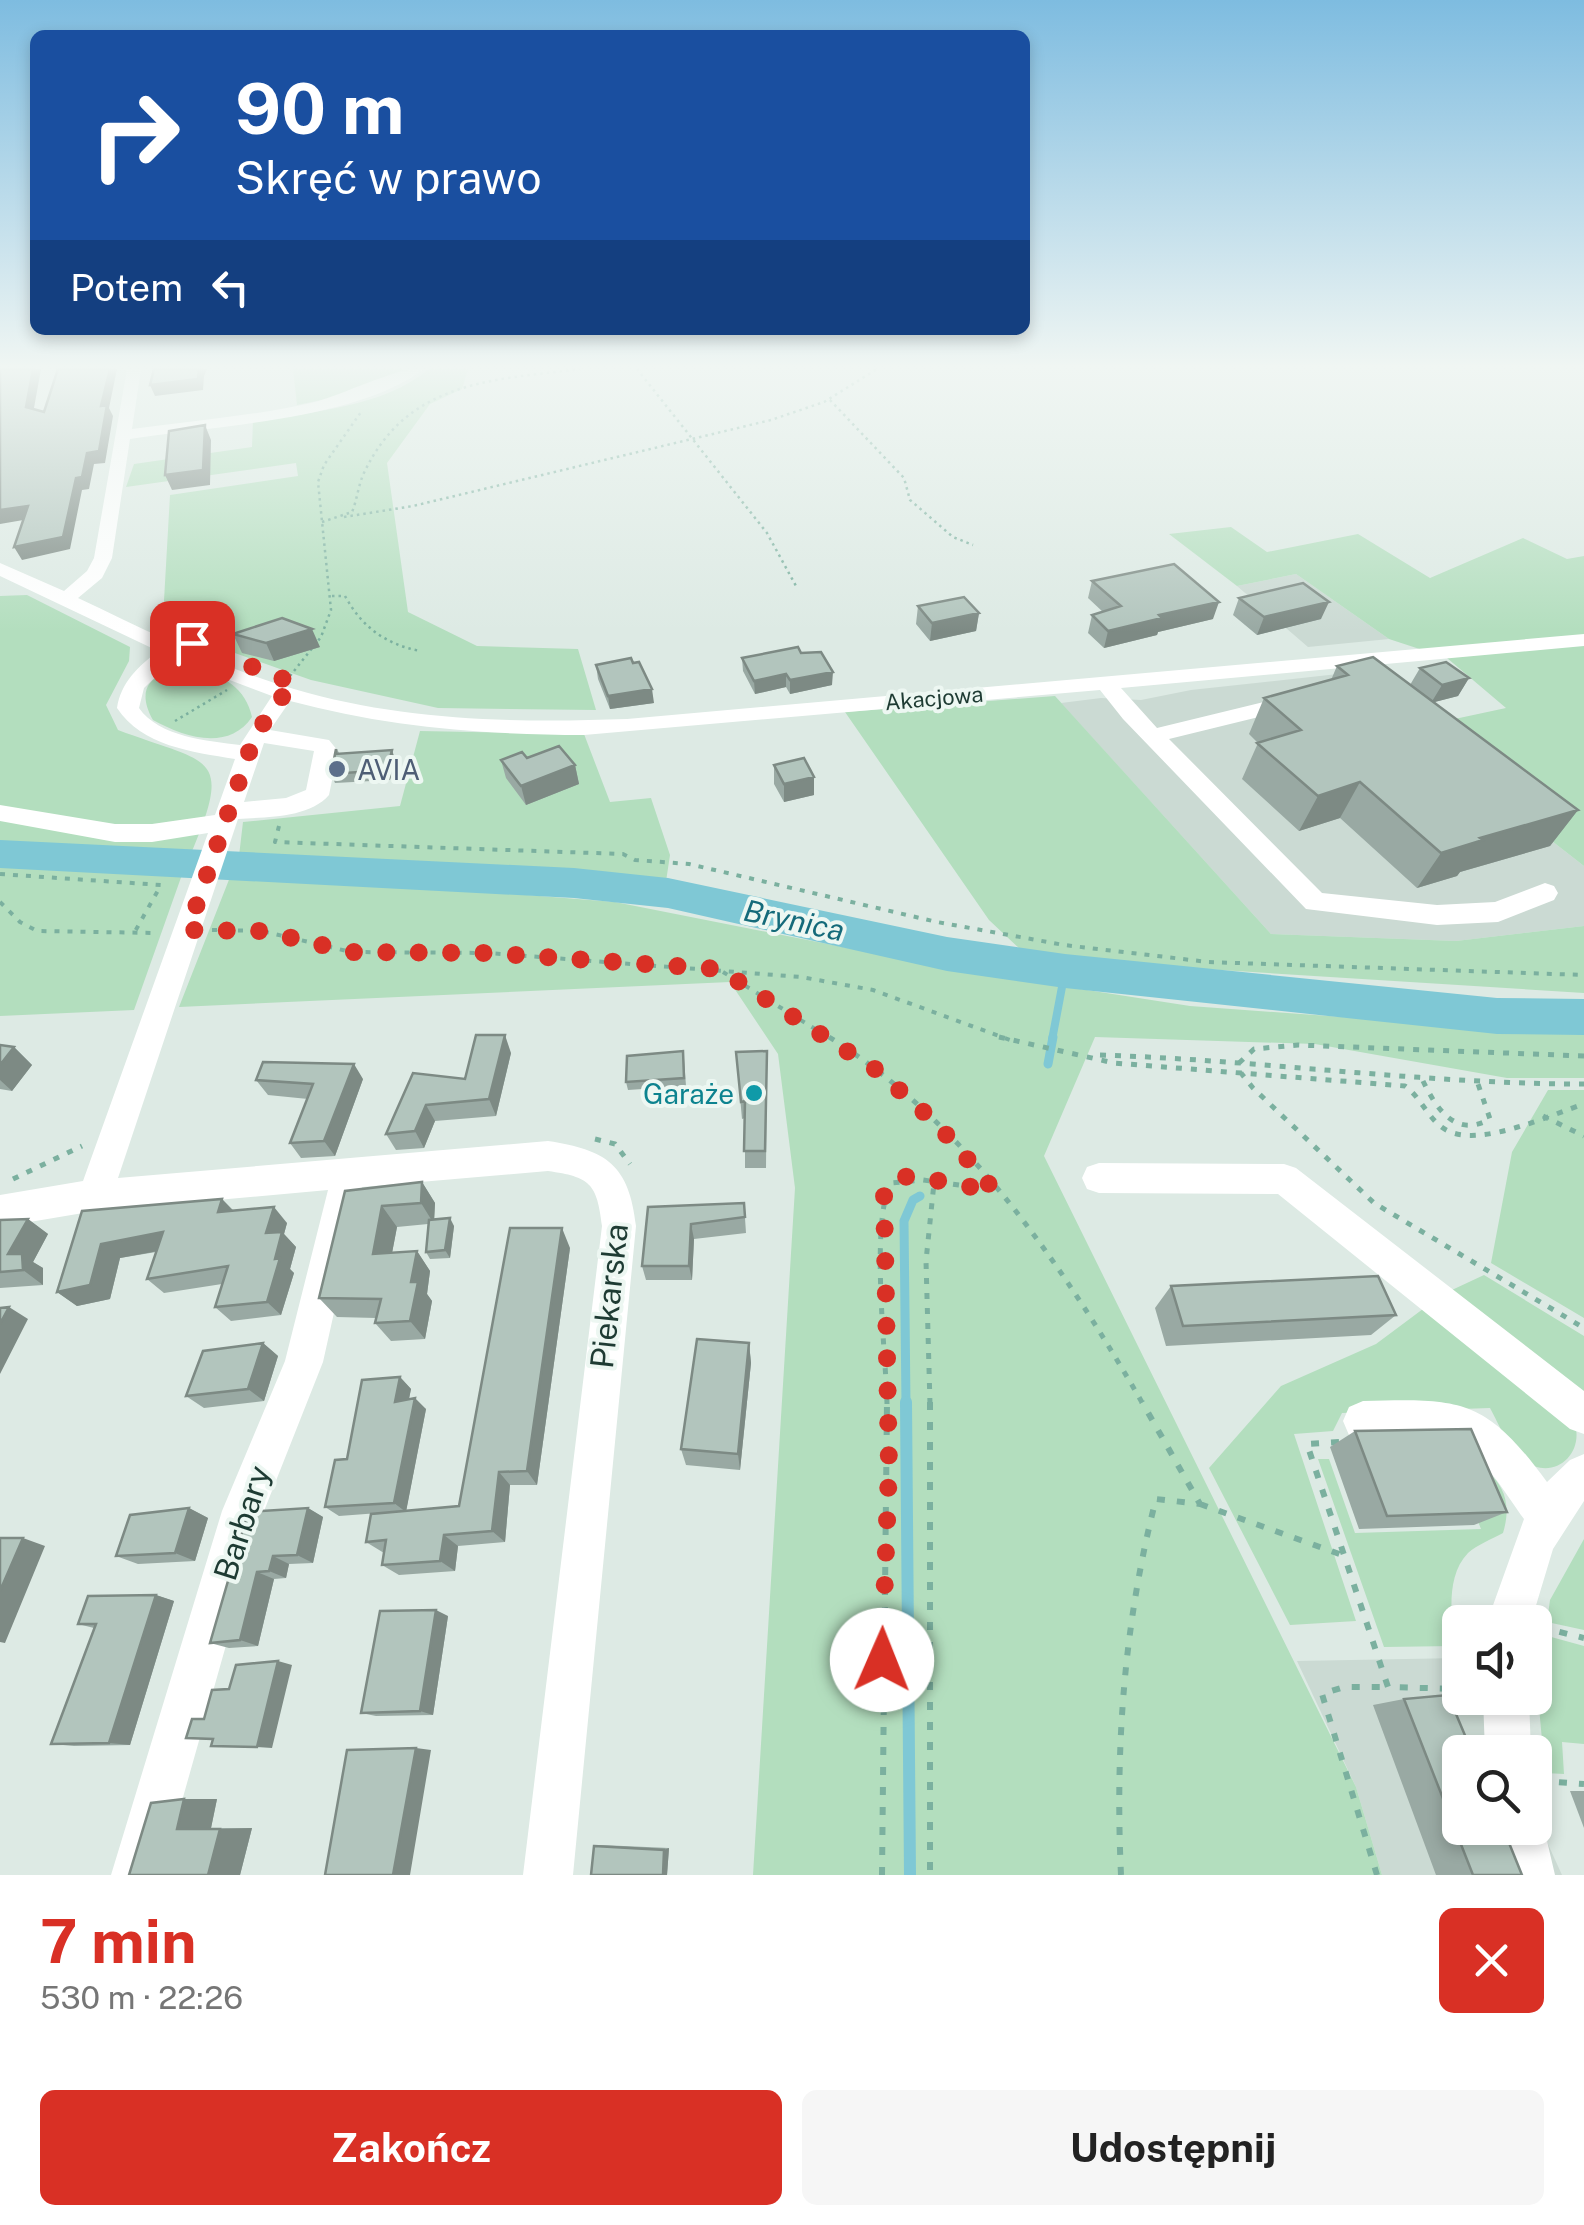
<!DOCTYPE html>
<html lang="pl">
<meta charset="utf-8">
<style>
body{margin:0;font-family:"Public Sans",sans-serif;background:#f6f6f6;color:#222;height:100vh;display:flex;flex-direction:column;font-size:38px;white-space:nowrap}
*{box-sizing:border-box;margin:0}
p{font-size:32px;color:#767676}
.icon{flex:none;width:55px;height:55px;fill:none;stroke:currentColor;stroke-width:2;stroke-linecap:round;stroke-linejoin:round}
.map{position:relative;height:1875px;overflow:hidden}
.sheet{display:flex;flex-direction:column;background:#fff;flex:1}
.sheet>*{flex:none}
.guide{position:absolute;left:30px;top:30px;width:1000px;height:305px;border-radius:15px;box-shadow:0 5px 15px #0003;background:#1a4fa0;color:#fff;overflow:hidden}
.fabs{position:absolute;left:1442px;top:1605px;display:grid;gap:20px}
.fabs a{display:grid;place-items:center;width:110px;height:110px;border-radius:15px;background:#fff;box-shadow:0 5px 15px #0003;font-size:50px}
.pin{position:absolute;display:grid;place-items:center;width:85px;height:85px;color:#fff;margin:-42px;border-radius:20px;box-shadow:0 5px 15px #0006}
.me{position:absolute;width:110px;margin:-55px;rotate:1deg;stroke-linejoin:round;filter:drop-shadow(0 0 8px #0008)}
.turn{display:flex;align-items:center;gap:35px;height:210px;padding:0 40px;font-size:45px}
.turn .icon{width:130px;height:130px;stroke-width:2.5}
.turn b{display:block;font-size:70px;line-height:85px}
.then{display:flex;align-items:center;height:95px;padding:0 40px;background:#0003;gap:20px;font-size:38px}
.round{display:grid;place-items:center;flex:none;width:105px;height:105px;border-radius:15px;background:#f6f6f6}
.head{display:flex;align-items:center;justify-content:space-between;height:170px;padding:0 40px}
h1{font-size:60px;font-weight:700;line-height:75px;color:#d93025}
.button{display:flex;gap:20px;margin-top:auto;padding:20px 40px}
.button a{flex:1;height:115px;border-radius:15px;background:#d93025;color:#fff;font-size:40px;font-weight:700;line-height:115px;text-align:center}
.button a+a{background:#f6f6f6;color:#222}
.map>svg:first-child{display:block}
</style>
<div class="map">
<svg width="1584" height="1875" viewBox="0 0 1584 1875">
<rect width="100%" height="100%" fill="#ddeae4"/>
<path fill="#cbdad3" d="M1296,574l93,65 -81,8 -71,-61z
M1338,674l246,192v60l-128,15 -185,-7 -210,-231 40,-5 40,2 50,-10z
M1460,1658v40h65l-2,16 7,38h-70v76h75v-52l12,66 15,33h-180l-26,-88 -59,-126z"/>
<path fill="#b3debe" d="M293,369h111l-63,27 -44,9z
M429,369h39l-6,20 -32,15 -43,59 21,149 69,34 101,3 18,61 -158,-2 -127,-28 -79,-28 -69,-34 7,-123 128,-19 -2,-13 -170,24 8,-23 118,-17 1,-26c57,-9 129,-13 176,-52z
M1231,527l36,25 91,-18 72,44 93,-40 44,21 17,-3v310l-176,-137 98,-21 -59,-50 -58,-19 -93,-65 -59,12 -68,-52z
M27,595l103,52 -1,14 -23,44 12,25c93,35 116,22 72,126l-190,-8v-252z
M197,667c26,9 49,21 55,50 -24,35 -68,20 -99,3 -22,-39 8,-51 44,-53z
M1055,696l216,238 185,7 128,-15v67l-412,-26 -150,-16 -33,-31 -144,-208z
M420,731l164,3 26,68 41,-4 19,57 -5,33 -70,-9 -356,-23 4,-34 157,-16z
M0,860l184,9 -50,141 -134,6z
M232,872l383,30 344,68 231,36 319,23h75v49h-77l-192,-34 -220,-7 -51,119 312,631 26,88h-629l42,-687 -17,-134 -48,-72 -551,25z
M1548,1090h36v228l-93,-55 21,-111z
M1484,1275l100,61v65l-145,-105z
M1431,1303l144,121c9,32 -23,57 -50,37 -17,-12 -25,-35 -35,-53l-148,5 -9,18 -39,3 62,187 -66,4 -81,-157 72,-82 95,-42z
M1447,1444c37,23 71,39 56,89 -11,6 -26,12 -35,20 -23,24 -16,64 -14,93l-70,1 -66,-188h11l26,74 126,-4z
M1584,1539v91l-37,-8 3,-22z
M1544,1635l40,11v98l-22,-2 2,32 -19,-1 -6,-66z"/>
<g fill="none" stroke-linecap="round" stroke-linejoin="round">
<path stroke="#7fc8d5" stroke-width="8" d="M1052,1040l13,-69"/>
<path stroke="#7fc8d5" stroke-width="9" d="M1048,1064l5,-27
M906,1404l-2,-183 9,-21 7,-4"/>
<path stroke="#7fc8d5" stroke-width="12" d="M906,1402l4,473"/>
<path fill="#7fc8d5" fill-rule="evenodd" d="M0,840l574,28 94,10 279,59 118,17 432,44 87,1v36l-87,-1 -432,-46 -118,-17 -279,-63 -94,-10 -574,-30z"/>
<path stroke="#7bb09f" stroke-width="2.5" stroke-dasharray="2.5 4" stroke-linecap="butt" d="M637,369l130,164 29,53
M830,400l74,78 6,22 43,37 20,8
M344,517l69,-11 358,-86 53,-18 53,-33
M322,522l30,-10c5,-12 6,-25 11,-37 43,-94 128,-95 217,-106
M332,596h13c17,31 40,48 75,55
M290,676l31,-39 10,-27 -13,-128 6,-17 37,-53
M175,721l52,-31"/>
<path stroke="#7bb09f" stroke-width="4" stroke-dasharray="5 8" stroke-linecap="butt" d="M279,826l-4,16 348,12 12,6 54,4 248,58 127,23 144,17 376,13
M0,874l161,11 -28,50
M0,902l20,20 17,9 121,2
M212,930l50,1 89,21 137,1 313,24 72,13 137,50
M723,972l110,68"/>
<path stroke="#7bb09f" stroke-width="5" stroke-dasharray="6 9" stroke-linecap="butt" d="M829,1037c138,86 234,229 314,367
M999,1037l115,26 291,23c17,12 24,36 43,45 34,16 102,-16 136,-27
M1100,1055c162,5 322,29 484,29
M1584,1056l-286,-11 -44,4 -15,14 2,10 12,15 121,115 210,125
M1423,1081c14,29 33,57 67,38l-12,-35
M1543,1116l41,20
M595,1139l20,5 15,20
M13,1179l69,-33
M887,1404c-1,-50 -17,-182 4,-221l32,-3 71,10
M930,1404l-4,-143 8,-78"/>
<path stroke="#7bb09f" stroke-width="6" stroke-dasharray="8 12" stroke-linecap="butt" d="M930,1402v473
M1339,1442l-32,2 81,243 72,2
M1200,1504l145,52
M1540,1627l44,11
M1535,1760l10,44
M1539,1781l45,3
M882,1875l5,-473
M1121,1875c-6,-128 3,-252 35,-376l44,5 -58,-102
M1377,1875l-55,-181 22,-7h44"/>
<path fill="#fff" fill-rule="evenodd" d="M127,369h14l-9,60c60,-8 120,-13 179,-26 36,-9 78,-34 113,-34 -67,51 -211,57 -294,70l-18,119 -10,20 -24,20c72,34 140,69 216,91 108,32 222,34 333,30l957,-85v12l-463,42 36,40 135,-33 8,2 3,5 -3,5 -131,32 153,154 115,12 58,-3 50,-19 9,3 4,7 -4,7 -56,22 -61,3 -131,-16 -183,-190 -23,-29 -516,45c-100,0 -197,-8 -294,-34l-20,29 59,10 9,11 -9,44c-20,23 -62,22 -91,24l-120,359 430,-37c59,9 81,24 88,85l-63,649h-50l79,-649c-5,-43 -12,-49 -54,-55l-186,16 -39,175 -59,149 -103,364h-50l111,-364 63,-150 43,-171 -233,21 -95,16v-32l83,-14 125,-348 -56,9h-37l-115,-21v-16l115,19h37l63,-9 20,-56c-43,-7 -93,-13 -118,-51 4,-26 21,-41 41,-57l-158,-75v-13l64,28 23,-20 7,-13zM174,659l98,37 -32,49c-32,-4 -81,-8 -101,-37l5,-20zM264,743l50,8 -8,39 -20,8 -42,4z
M1099,1163l185,1 12,4 288,223v43l-14,-5 -292,-235 -179,-1 -12,-4 -5,-11 5,-11z
M1363,1401c100,-3 123,-2 184,81l23,-22 14,-6v47l-31,48 -22,73h-44l37,-103c-40,-56 -47,-81 -121,-80 -19,0 -36,3 -54,-4l-6,-14 6,-14z
M1483,1698h46l2,54h-46z
M1535,1810l9,18 11,47h-50l-9,-47h39z"/>
</g>
<path fill="#99a9a3" d="M1092,581l121,38 -55,13 -1,3 -53,13 -16,-15 4,-18 11,-3 -15,-14z
M1239,598l82,21 -64,16 -24,-20z
M918,606l61,7 -3,18 -46,10 -14,-17z
M233,634l87,13 -46,14 -32,-8z
M801,653l31,32 -42,9 -4,-7 -31,7 -12,-23 -1,-13z
M596,665l58,38 -44,6 -12,-30z
M1337,666l73,19 10,-17 49,10 -11,18 -24,6 144,108 -28,36 -90,26 -3,4 -40,12 -77,-70 -41,13 -57,-52 16,-36 -9,-9 15,-36 67,-18z
M337,749l2,4 56,6 -5,21 -55,3 -4,-9z
M527,758l48,7 4,19 -53,21 -20,-27 -5,-18z
M774,765l40,30 -30,7 -10,-18z
M0,1045l14,2 18,18 -20,26 -12,-2z
M767,1051l-1,117h-21v-50l-3,1 -6,-67z
M511,1053l-15,63 -61,5 -11,27 -28,2 -10,-16 27,-61 52,6z
M684,1059l2,27 -58,4 -2,-8z
M363,1079l-28,77 -34,2 -11,-15 18,-44 -40,-4 -12,-15z
M422,1182l13,21 -1,16 20,7 -4,32 -20,1 -4,-7 2,-28 -31,3 -5,26 25,-2 13,20 -3,23 5,7 -7,38 -34,2 -16,-18 1,-5 -39,-1 -18,-19 26,-107z
M222,1199l11,11 54,13 -3,11 12,13 -6,22 4,4 -13,42 -50,6 -16,-14 7,-23 -58,9 -17,-14 9,-27 -36,6 -10,41 -33,7 -20,-14z
M744,1203l2,30 -52,6 -2,41h-46l-4,-14 6,-59z
M28,1219l20,15 -15,28 10,6v17l-43,3v-68z
M570,1248l-33,237h-27l-5,57 -47,4 -3,25 -56,4 -17,-10 2,-12 -18,-11 13,-29 -40,3 -14,-9 22,-48 53,-82 11,12 -2,10 17,10 -20,102 53,-5z
M1171,1286l225,29 -25,20 -205,11 -11,-38z
M263,1343l15,13 -14,45 -60,7 -18,-12z
M749,1343l2,20 -11,107 -54,-5 -5,-16z
M1355,1431l152,81 -33,13 -115,4 -29,-82z
M189,1508l19,10 -13,43 -57,3 -22,-8z
M308,1508l15,9 -10,46 -24,1 -3,14 -12,1 -16,67 -29,2 -19,-5 38,-131z
M156,1595l18,6 -44,144 -56,1 -23,-2 43,-116 -16,-4z
M448,1616l-15,99 -57,1 -15,-3z
M1404,1699l118,176h-86l-63,-170z
M1570,1791h14v37z
M217,1799l-6,29h41l-12,47h-111z
M601,1845l68,3 -2,27h-76l3,-29z"/>
<path fill="#7d8a84" d="M33,369h8l-9,50 -6,-12z
M110,369h7l-8,39 4,8 -8,47 -11,1 -5,25 -7,1 -12,59 -48,11 -8,-13 62,-69 11,-25z
M199,369h8l-3,7 -1,14 -48,6 -5,-11z
M205,425l6,15 -1,45 -38,5 -7,-15z
M28,506l7,12 -35,6v-14z
M1219,602l-6,17 -55,13 -1,3 -53,13 4,-17 51,-16z
M1329,602l-8,17 -64,16 7,-18z
M979,613l-3,18 -46,10 2,-18z
M312,629l8,18 -46,14 -8,-18z
M833,672l-1,13 -42,9v-14z
M786,674v13l-31,7 -1,-13z
M1469,678l-11,18 -27,7 11,-18z
M652,689l2,14 -44,6 -2,-13z
M392,750l3,9 -5,21 -3,-10z
M575,765l4,19 -53,21 -5,-19z
M814,777v18l-30,7v-18z
M1360,782l-20,36 -41,13 19,-35z
M1578,810l-28,36 -90,26 -3,4 -40,12 24,-35 39,-15z
M505,1035l6,18 -15,63 -7,-17z
M14,1047l18,18 -20,26 -12,-11v-15z
M354,1064l9,15 -28,77 -11,-15z
M426,1105l9,16 -11,27 -9,-17z
M422,1182l13,21 -1,21 -13,-21z
M222,1199l14,15 -18,-2z
M382,1206l15,21 -9,47 -15,-20z
M274,1207l13,16 -3,11 12,13 -6,22 4,4 -13,42 -14,-13 8,-43 -9,-26z
M450,1218l4,8 -4,32 -5,-8z
M28,1219l20,15 -15,28 10,6v17l-20,-15 -15,-16z
M691,1224l3,15 -2,41 -3,-14z
M562,1228l8,20 -33,237 -10,-14z
M163,1232l17,15 -60,11 -10,41 -33,7 -20,-14 44,-48z
M417,1251l13,20 -3,23 5,7 -7,38 -15,-18 1,-39z
M9,1307l19,12 -28,55v-50z
M263,1343l15,13 -14,45 -16,-12z
M749,1343l2,20 -11,107 -2,-16z
M400,1377l11,12 -5,24 -11,-11z
M415,1398l11,11 -20,103 -12,-9z
M499,1472l11,13 -5,57 -13,-11z
M189,1508l19,10 -13,43 -20,-8z
M308,1508l15,9 -10,46 -16,-8z
M444,1535l14,11 -3,25 -15,-10z
M23,1538l22,8 -40,97 -5,-1v-51z
M273,1556l16,8 -3,14 -17,-7z
M257,1572l17,7 -16,67 -18,-6z
M156,1595l18,6 -44,144 -21,-2z
M436,1610l12,6 -15,99 -13,-4z
M278,1661l14,4 -20,83 -15,-1z
M416,1748l15,2 -21,125h-17z
M184,1799h33l-6,29 -34,1z
M252,1828l-12,47h-32l12,-46z
M669,1848l-2,27h-4l1,-25z"/>
<path fill="#b2c5bd" stroke="#7d8a84" stroke-width="2.5" d="M0,369h33l-7,38 18,5 14,-43h52l-9,37 6,-1 -8,46 -12,2 -5,24 -6,1 -13,59 -49,10 14,-41 -28,4z
M154,369h45l-1,10 -48,6z
M205,425l-2,45 -38,5 4,-44z
M1174,564l45,38 -60,13 3,3 -54,13 -16,-16 29,-9 -29,-25z
M1303,583l26,19 -65,15 -25,-19z
M964,597l15,16 -47,10 -14,-17z
M282,618l30,11 -46,14 -33,-9z
M798,647l3,6 20,-1 12,20 -43,8 -4,-6 -32,7 -12,-23z
M1373,657l205,153 -98,28 3,2 -42,13 -81,-71 -42,14 -61,-53 44,-13 -37,-32 84,-23 -11,-9z
M631,658l2,5 6,-1 13,27 -44,7 -12,-31z
M1446,662l23,16 -27,7 -22,-17z
M559,746l16,19 -54,21 -20,-26 21,-8 5,6z
M336,749v5l56,-4 -5,20 -56,4z
M804,758l10,19 -30,7 -10,-19z
M476,1035h29l-16,64 -63,6 -11,26 -29,3 27,-61 52,6z
M0,1045l14,2 -14,18z
M683,1051l1,27 -58,4 1,-26z
M767,1051l-2,100h-21l1,-50 -4,1 -5,-50z
M263,1062l91,2 -30,77 -34,2 23,-59 -57,-4z
M422,1182l-1,21 -39,3 -9,48 44,-3 -6,31h7l-8,39 -35,2 6,-24 -62,-1 26,-107z
M222,1199l-4,13 56,-5 -8,26 16,-1 -7,27 5,-1 -13,44 -52,5 13,-41 -81,13 16,-47 -62,12 -11,41 -33,7 25,-81z
M744,1203l1,14 -54,7 -2,42h-47l6,-59z
M450,1218l-5,32 -19,2 3,-32z
M28,1219l-20,35h14l1,16 -23,2v-52z
M510,1228h52l-35,243 -28,1 -7,59 -48,4 -4,26 -58,4 4,-25 -20,2 5,-28 88,-8z
M1378,1276l18,39 -213,11 -12,-40z
M9,1307l-9,17v-16z
M697,1339l52,4 -11,111 -57,-5z
M263,1343l-15,46 -62,7 17,-45z
M400,1377l-5,25 20,-4 -21,105 -69,4 10,-47 12,-1 15,-79z
M1471,1429l36,83 -120,4 -32,-85z
M189,1508l-14,45 -59,3 14,-41z
M308,1508l-11,47 -24,1 -4,15 -12,1 -17,68 -30,3 38,-131z
M0,1538h23l-23,53z
M156,1595l-47,148 -58,1 45,-120h-18l10,-28z
M436,1610l-16,101 -59,2 19,-102z
M278,1661l-21,86 -46,-1 2,-7 -27,-1 6,-19h12l8,-29 17,-1 7,-24z
M1448,1695l24,57h-12v76h43l19,47h-49l-69,-176z
M416,1748l-23,127h-68l22,-125z
M184,1799l-7,30h43l-12,46h-79l22,-72z
M594,1846l70,4 -1,25h-72z"/>
<linearGradient id="sky" x2="0" y2="1"><stop stop-color="#7ebce0"/><stop offset="0.58" stop-color="#f0f6f3"/><stop offset="1" stop-color="#f0f6f3" stop-opacity="0"/></linearGradient>
<rect width="1584" height="632" fill="url(#sky)"/>
<g fill="none" stroke-linecap="round" stroke-linejoin="round">
<path stroke="#d93025" stroke-width="18" stroke-dasharray="0 32.4" d="M192,643l94,37 -10,10 9,3 -30,42 -67,195 74,1 90,21 136,1 231,16 159,102 59,53 57,66c-21,-1 -79,-16 -91,-13 -10,1 -13,8 -19,15l5,275 -7,193"/>
</g>
<circle fill="#5c6f8a" stroke="#edf7f2" stroke-width="4" cx="337" cy="769" r="10"/>
<circle fill="#0f9aa8" stroke="#edf7f2" stroke-width="4" cx="754" cy="1093" r="10"/>
<g text-anchor="middle" dominant-baseline="central" stroke-width="8" stroke-linejoin="round" paint-order="stroke">
<g font-size="22" fill="#1e3b33" stroke="#edf7f2">
<text transform="translate(934 698) rotate(-5)">Akacjowa</text>
</g>
<g font-size="28" fill="#4e5e75" stroke="#edf7f2" text-anchor="start">
<text x="357" y="769">AVIA</text>
</g>
<g font-size="28" fill="#0d838f" stroke="#edf7f2" text-anchor="end">
<text x="734" y="1093">Garaże</text>
</g>
<g font-size="30" font-style="italic" fill="#146a7a" stroke="#edf7f2">
<text transform="translate(794 920) rotate(12)">Brynica</text>
</g>
<g font-size="32" fill="#1e3b33" stroke="#edf7f2">
<text transform="translate(609 1296) rotate(-84)">Piekarska</text>
<text transform="translate(242 1523) rotate(-72)">Barbary</text>
</g>
</g>
</svg>
<div class="fabs">
<a><svg class="icon" aria-label="sound" viewBox="0 0 24 24"><path d="M4 9h4l5-4v14l-5-4H4zM17 9q2 3 0 6"/></svg></a>
<a><svg class="icon" aria-label="search" viewBox="0 0 24 24"><circle cx="10" cy="10" r="6"/><path d="M15 15l6 6"/></svg></a>
</div>
<div class="pin" style="left:192px;top:643px;background:#d93025"><svg class="icon" aria-label="arrive" viewBox="0 0 24 24"><path d="M6 21V4h12l-3 4 3 4H6"/></svg></div>
<svg class="me" style="left:882px;top:1660px" viewBox="-20 -20 40 40"><circle r="19" fill="#fff"/><path d="M0-13L10 11 0 6-10 11z" fill="#d93025"/></svg>
<div class="guide">
<div class="turn"><svg class="icon" aria-label="right" viewBox="0 0 24 24"><path d="M7 20v-9h11M14 6l5 5-5 5"/></svg><div><b>90 m</b>Skręć w prawo</div></div>
<div class="then">Potem<svg class="icon" aria-label="left" viewBox="0 0 24 24"><path d="M17 20v-9H6M10 6l-5 5 5 5"/></svg></div>
</div>
</div>
<section class="sheet">
<div class="head"><div><h1>7 min</h1><p>530 m · 22:26</p></div><a class="round" style="background:#d93025;color:#fff"><svg class="icon" aria-label="close" viewBox="0 0 24 24"><path d="M6 6l12 12M18 6L6 18"/></svg></a></div>
<div class="button"><a>Zakończ</a><a>Udostępnij</a></div>
</section>
